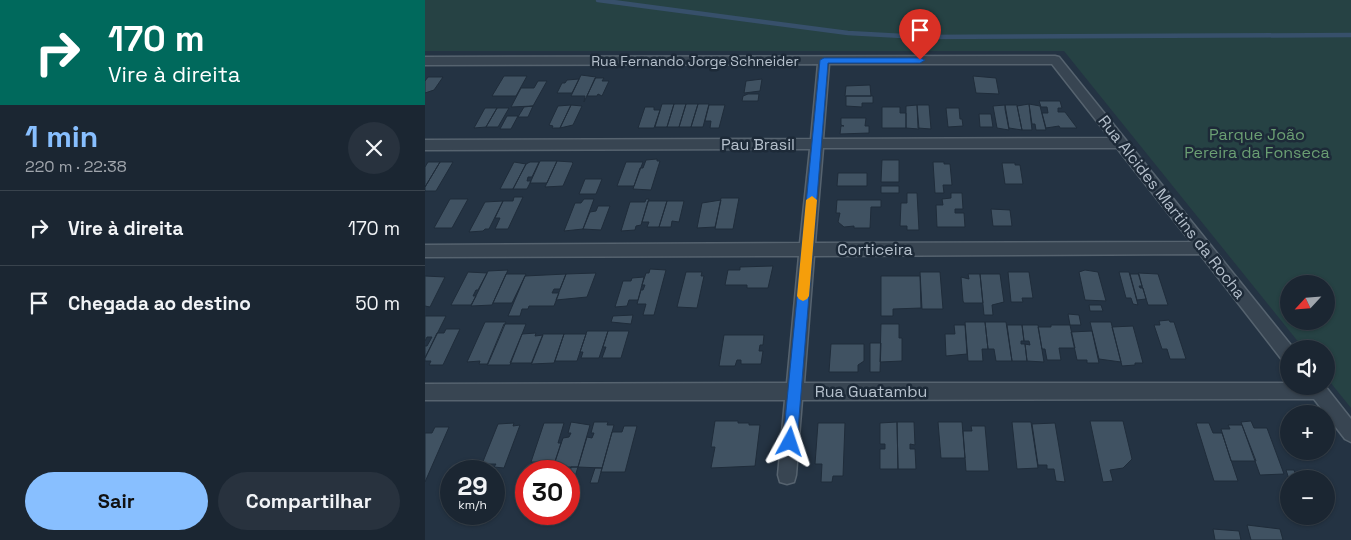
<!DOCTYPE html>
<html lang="pt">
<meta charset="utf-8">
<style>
body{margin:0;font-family:"Space Grotesk",sans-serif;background:#28323e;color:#f1f3f6;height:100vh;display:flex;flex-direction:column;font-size:19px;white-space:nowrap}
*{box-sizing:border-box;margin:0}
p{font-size:16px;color:#a0a5ac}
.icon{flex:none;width:28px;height:28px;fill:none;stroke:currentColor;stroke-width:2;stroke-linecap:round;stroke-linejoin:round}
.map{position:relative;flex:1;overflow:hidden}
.panel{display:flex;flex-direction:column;background:#1b2632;width:425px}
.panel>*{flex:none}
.top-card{background:#00695c;color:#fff;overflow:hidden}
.needle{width:32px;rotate:244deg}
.tools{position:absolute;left:855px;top:275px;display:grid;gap:10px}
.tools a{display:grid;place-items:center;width:55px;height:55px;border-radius:50%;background:#1b2632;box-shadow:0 1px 4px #0004,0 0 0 1px #39434d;font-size:25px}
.speed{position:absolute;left:15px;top:460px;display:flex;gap:10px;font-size:25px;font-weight:700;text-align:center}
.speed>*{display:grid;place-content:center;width:65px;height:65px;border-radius:50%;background:#1b2632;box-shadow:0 1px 4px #0004,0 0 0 1px #39434d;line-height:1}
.speed small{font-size:12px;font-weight:400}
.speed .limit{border:8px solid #d22;background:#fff;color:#111}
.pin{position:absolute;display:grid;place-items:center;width:42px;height:42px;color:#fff;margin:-51px -21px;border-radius:50% 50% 50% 0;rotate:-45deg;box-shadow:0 0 5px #0007}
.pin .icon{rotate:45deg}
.me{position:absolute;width:55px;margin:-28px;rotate:5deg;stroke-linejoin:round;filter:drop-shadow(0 0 4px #0008)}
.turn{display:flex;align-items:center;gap:18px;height:105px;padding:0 25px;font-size:22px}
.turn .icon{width:65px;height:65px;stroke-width:2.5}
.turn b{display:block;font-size:35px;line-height:42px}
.round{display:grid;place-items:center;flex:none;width:52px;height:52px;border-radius:26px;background:#28323e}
.headline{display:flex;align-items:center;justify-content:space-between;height:85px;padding:0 25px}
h1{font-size:30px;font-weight:700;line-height:38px;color:#88bfff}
.button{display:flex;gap:10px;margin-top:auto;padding:10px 25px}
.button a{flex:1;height:58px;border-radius:30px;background:#88bfff;color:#111;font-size:20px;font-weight:700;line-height:58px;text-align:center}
.button a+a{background:#28323e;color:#f1f3f6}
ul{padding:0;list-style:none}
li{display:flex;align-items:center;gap:15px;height:75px;padding:0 25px;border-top:1px solid #39434d}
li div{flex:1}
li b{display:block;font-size:19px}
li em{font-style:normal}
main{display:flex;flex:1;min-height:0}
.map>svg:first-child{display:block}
</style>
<main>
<section class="panel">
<div class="top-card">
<div class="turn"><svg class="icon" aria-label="right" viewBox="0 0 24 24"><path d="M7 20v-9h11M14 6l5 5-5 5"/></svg><div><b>170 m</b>Vire à direita</div></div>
</div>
<div class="headline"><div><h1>1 min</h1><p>220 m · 22:38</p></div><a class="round"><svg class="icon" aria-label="close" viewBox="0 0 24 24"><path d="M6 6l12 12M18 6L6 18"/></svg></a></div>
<ul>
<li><svg class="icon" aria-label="right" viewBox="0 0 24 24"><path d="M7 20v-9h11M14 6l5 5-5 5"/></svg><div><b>Vire à direita</b></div><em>170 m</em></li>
<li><svg class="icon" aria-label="arrive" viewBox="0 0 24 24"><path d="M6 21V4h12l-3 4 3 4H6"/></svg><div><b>Chegada ao destino</b></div><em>50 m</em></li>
</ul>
<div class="button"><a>Sair</a><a>Compartilhar</a></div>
</section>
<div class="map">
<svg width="926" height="540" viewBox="0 0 926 540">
<rect width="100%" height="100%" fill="#243343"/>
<path fill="#264244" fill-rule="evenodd" d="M0,0h926v408l-25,-31v-28h-22l-240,-298h-639zM864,284h37v37h-37z"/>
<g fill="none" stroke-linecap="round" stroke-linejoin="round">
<path stroke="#37506b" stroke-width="4.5" d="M173,0l250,33 73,4 430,-2"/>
</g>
<path fill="#405262" stroke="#1f2c3a" d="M156,75l15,2 -12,25 1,-6h-14z
M79,76h23l-11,20h-24z
M548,76l23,2 3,16 -23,-1z
M3,77h15l-9,13 -9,3v-12z
M170,78h9l-2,3h7l-7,15 -4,-2 -1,2h-10z
M154,79l-7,14h-15l5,-10h3l2,-3z
M337,79l-2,12 -16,2 2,-12z
M113,81h9l-14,25 -22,1 10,-19h13z
M445,85l1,11h-26l1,-10z
M323,94h11l-1,7h-16l1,-5z
M421,96h27v7h-11v4l-16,-1z
M614,101h21l2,7h-4v4h7l12,16h-17l-1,-2 -13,2 -4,-15h6l-1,-6h-6z
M237,104h12l-7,23h-12z
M249,104h12l-7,23h-12z
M261,104h12l-7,23h-12z
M273,104h11l-6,23h-12z
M604,104l11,2 6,24h-10l-1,-6h-3z
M604,104l3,26h-10l-5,-24z
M146,105l-11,23h-8l1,-2 -4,-1 9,-19z
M146,105l11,1 -9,19 -13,3z
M284,105h16l-6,23h-9l1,-7h-6z
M492,105h12l2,24 -13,-1z
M492,105l2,24 -13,-1v-22z
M580,105h12l5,25 -13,-2z
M580,105v4l4,21 -12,-2 -4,-22z
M108,106l-5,11h-10l6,-10z
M220,107h9v3h6l-6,18h-16z
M457,107h18v6h6v15h-24z
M60,108h12l-11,19 -12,1z
M72,108h12l-11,19h-12z
M521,108h13l1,11h2l1,7 -15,1z
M554,114h12l2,13h-13z
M82,116h11l-7,13h-11z
M416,118h25l-1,8h4v7l-29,1 1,-8h3l-3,-1z
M232,159v2h3l-9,29 -18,-1 7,-21h3l3,-8z
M457,160h17v22h-18z
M115,161h17l-10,22h-17z
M132,161l15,1 1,1 -10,23 -18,1z
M3,162h12l-15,25v-20z
M15,162h13l-17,29h-11v-4z
M89,162l12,2 -13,25h-13z
M105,162h9l-7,15h-4l-1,4h4l-4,8h-14l13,-25z
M201,162h17l-9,24h-17z
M508,162h11v2h6l2,21h-9l1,8h-9z
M577,163h13v2h5l3,19h-18z
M413,173h29v13h-30z
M160,179h17l-6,15h-17z
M456,186h18v7h-18z
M482,193h10l2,37h-12v-4h-7l1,-23h6z
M526,193h11l1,16h-8v4h9l1,14h-28l-1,-22h7l-1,-6 9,-1z
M89,197h9l-15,32h-13l5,-11h-5l8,-17h10z
M296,198h18l-6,31h-18z
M25,199h18l-16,29h-18z
M159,199h10l-11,30 -19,2 11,-28h6z
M221,199h3l-8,26 -5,1 -1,4 -14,1 9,-29h15z
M296,200l-6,27 -18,1 5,-25z
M412,200h44v7h-10l-1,21h-16v-2l-10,1 -6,-5 2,-9h-4z
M78,201l-14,28h-4l-2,2 -14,1 16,-30z
M223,201h19l-8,26h-12l2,-5h-7z
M242,201h17l-5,21 -7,-1 -1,6h-12z
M173,206h12l-9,24 -18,-1 7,-17 6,-1z
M566,209l19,1 2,16h-19z
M348,266l-5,22h-21v-3h-22l3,-15h12v-3z
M225,269l16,1 -12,45h-11l3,-11h-9l4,-14h2l2,-5h-3l4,-12h3z
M83,270l-16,35 -21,1 17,-35z
M660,270l13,2 8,29 -21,-1 -6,-28z
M43,272l19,1 -9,17h-2l-3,6h3l-5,9h-20z
M261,272h16l-1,4h3l-7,32 -20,-1z
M495,272h20l3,37h-21z
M583,272h21l4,26h-11l1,4h-12z
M694,272h10l9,33 -5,-1 -2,-6h-5z
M171,273l-9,24 -31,3 10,-26z
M713,273l20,1 10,31h-20z
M81,274h20l-14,29h-19z
M141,274l-6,15h-6l-2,4h7l-5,13h-25l-1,3h-6l-2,7h-12l17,-40z
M543,274h12l3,29h-19l-1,-2 -2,-24 8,2z
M555,274h20l4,28 -12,3 1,10h-9z
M705,274h9l3,12h-3l1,2h3l3,11 -9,1z
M0,276l20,1 -15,30 -5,-1z
M456,276h39l1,32 -28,1v7h-12z
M219,277l-6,23h-9l-2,6 -12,1 8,-26h8l1,-3z
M664,305h12l2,6h-13z
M643,314l11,1 2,10h-11z
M208,315l-2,9 -20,-2 2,-6z
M0,316h21l-21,42v-12h2l5,-9h-5l-2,4z
M744,320l1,2h4l12,37h-16l-3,-10h-5l-8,-24h6l-1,-4z
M60,322h21l-18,42h-9l1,-3 -13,1z
M540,322h20l3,27h-6l1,12h-15z
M560,322h21l6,39h-16l-2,-12h-6z
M665,322h21l10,40 -22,-3z
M79,324h22l-16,41h-23z
M456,324h18v14h3v23l-22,1z
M529,325h11l2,29 -21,2 -1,-22h10z
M582,325h15l2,16h-3v3h4l2,17h-15z
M597,325h16l6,37 -17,-1 -2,-17 5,1 -1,-4h-5z
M626,325h19l5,23h-16l2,12h-14l-2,-11h-3l-4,-22h13z
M708,326l10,37h-8v2l-13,1 -10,-39z
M21,329h14l-17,36h-14l2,-4h-6v-3l12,-25h7z
M162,331h21l-9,27h-18l2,-6h-3z
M183,331h21l-8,27h-19l4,-11h-3z
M667,331l7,32h-12v-3h-10l-6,-28z
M111,333l-1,3 8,-1 -11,28h-22l12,-29z
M118,334h21l-10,29 -23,1z
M139,334h22l-9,27h-22z
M299,335h40l-1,10h-3l-1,6h4l-2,13h-20v-4h-4l-2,6h-16z
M445,343h11l-1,29h-10z
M406,344h33v17l-6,4v7h-29z
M290,421h23v2h11v2h11l-5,41 -44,2 4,-21h-4z
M665,421h33l9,38 -9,9 -13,2 3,11 -10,1z
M826,421l3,7h13l17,46 -24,1 -19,-53z
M146,422l19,3 -12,42h-25l10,-29 6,-1 2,-4h-3z
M169,422h14l-1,3h7l-12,43 -24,-1 9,-30 5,1 2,-5h-3z
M472,422l1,47h-18v-20h5v-5h-5v-21z
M472,422h17l1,23 -5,-1v5h5l1,20h-18z
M513,422h24l3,36h-24z
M587,422h19l7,46 -21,1z
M89,423l-1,3 7,-1 -16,43 -10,-1 2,-3h-14l16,-40z
M119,423h20l-6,20h3l-6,19h-24z
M393,423h27l-2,53h-10l-1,6h-11l1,-18h-7z
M630,423l10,59 -9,-1 -2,-12h-7v-4h-9l-6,-41z
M771,423h13l4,10h9l16,48h-24z
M803,425h14l14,36h-25l-10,-32h9z
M199,426h13l-12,46h-24l11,-40h10z
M546,426h14l4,45h-23l-3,-40h9z
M10,427h14l-24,55v-49h7z
M146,467h7l-5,16h-4z
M170,468h7l-4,15h-8z
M861,470h8l3,9h-8z
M822,525l33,4 3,11h-32z
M788,529l26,2 2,9h-26z"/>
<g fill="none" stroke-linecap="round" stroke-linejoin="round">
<defs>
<path id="minor" d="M630,56l4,1 235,292h-5v14l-6,-2 -83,-107 -386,2 -10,127h485v3h36l26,33v23l-6,-3 -31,-40 -512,1 -6,75 -2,7 -7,2 -7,-2 -2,-7 7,-75h-360v-16l362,-1 12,-127 -374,1v-12l375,-2 10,-94 -385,1v-10l386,-1 7,-75 -393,1v-8zM404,64h223l58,74 -287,1zM398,148h294l74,94 -376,1z"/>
</defs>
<use href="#minor" stroke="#56636f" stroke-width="3"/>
<use href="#minor" fill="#384552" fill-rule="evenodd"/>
</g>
<path fill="#1a73e8" stroke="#114b97" d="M399,58h96l5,2 -5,3h-92l-31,379 -2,5 -5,2 -5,-2 -2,-5 37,-382z"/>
<path fill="#f59e0b" d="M387,196l5,4 -8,96 -2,3 -4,2 -4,-2 -2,-3 9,-96z"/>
<g text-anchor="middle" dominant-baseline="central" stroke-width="5" stroke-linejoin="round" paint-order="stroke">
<g font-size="14" fill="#b5c0cc" stroke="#1d2a38">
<text x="270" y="61">Rua Fernando Jorge Schneider</text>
</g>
<g font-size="16" fill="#6b9f73" stroke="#1d2a38">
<text x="832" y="134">Parque João<tspan x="832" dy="18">Pereira da Fonseca</tspan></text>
</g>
<g font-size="16" fill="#b5c0cc" stroke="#1d2a38">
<text x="333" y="144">Pau Brasil</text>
<text transform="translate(747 207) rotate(52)">Rua Alcides Martins da Rocha</text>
<text x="450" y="249">Corticeira</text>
<text x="446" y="391">Rua Guatambu</text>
</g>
</g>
</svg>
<div class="tools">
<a><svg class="needle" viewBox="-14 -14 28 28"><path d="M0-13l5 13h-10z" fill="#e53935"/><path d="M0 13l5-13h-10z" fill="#a0a5ac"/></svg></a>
<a><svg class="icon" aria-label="sound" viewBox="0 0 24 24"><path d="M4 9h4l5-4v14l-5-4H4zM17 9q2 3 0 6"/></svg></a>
<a>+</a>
<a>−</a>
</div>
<div class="speed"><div>29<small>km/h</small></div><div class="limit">30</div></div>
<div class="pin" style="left:495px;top:60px;background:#d93025"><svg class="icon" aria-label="arrive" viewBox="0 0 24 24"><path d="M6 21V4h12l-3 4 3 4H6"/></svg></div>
<svg class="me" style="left:365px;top:442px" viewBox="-20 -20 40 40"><path d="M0-17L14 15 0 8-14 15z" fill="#1a73e8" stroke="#fff" stroke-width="4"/></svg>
</div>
</main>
